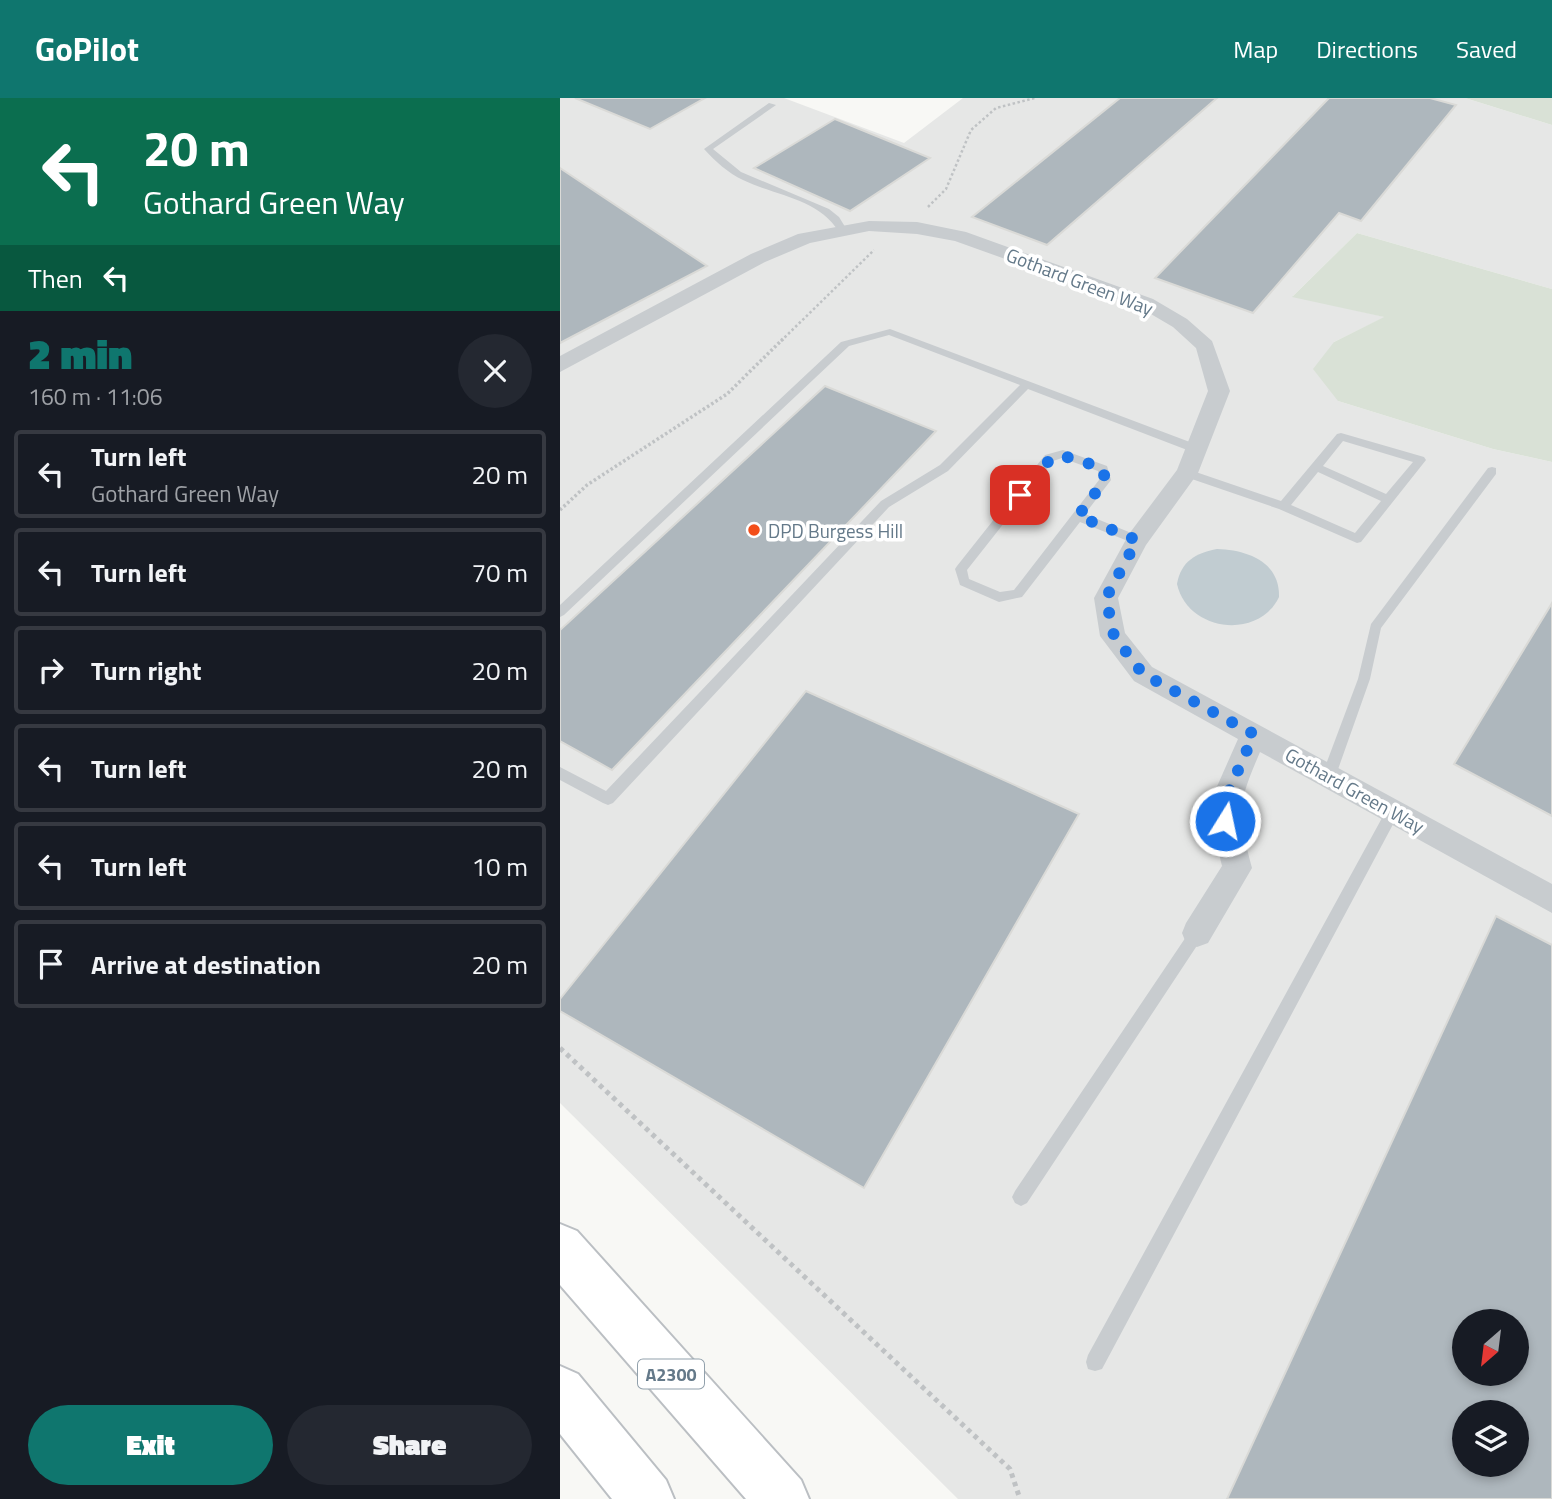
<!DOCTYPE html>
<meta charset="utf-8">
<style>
body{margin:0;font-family:"Titillium Web",sans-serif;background:#242831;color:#f1f3f6;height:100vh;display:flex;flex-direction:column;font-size:26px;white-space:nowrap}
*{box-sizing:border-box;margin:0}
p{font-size:23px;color:#9ea1a6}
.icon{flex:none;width:38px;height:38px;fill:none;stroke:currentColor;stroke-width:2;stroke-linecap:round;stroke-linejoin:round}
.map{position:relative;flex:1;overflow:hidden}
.panel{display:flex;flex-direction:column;background:#171b24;width:560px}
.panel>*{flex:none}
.hud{background:#0b6e4f;color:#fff;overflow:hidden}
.needle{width:46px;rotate:208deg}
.controls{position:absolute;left:892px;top:1211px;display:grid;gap:14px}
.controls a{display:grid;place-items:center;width:77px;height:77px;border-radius:50%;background:#171b24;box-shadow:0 4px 10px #0003;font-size:35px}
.pin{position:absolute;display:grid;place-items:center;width:60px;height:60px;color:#fff;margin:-30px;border-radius:14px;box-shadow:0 4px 10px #0006}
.me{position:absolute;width:77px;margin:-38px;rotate:10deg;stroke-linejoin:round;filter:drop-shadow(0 0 5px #0008)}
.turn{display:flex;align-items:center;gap:24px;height:147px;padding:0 28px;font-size:32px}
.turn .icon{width:91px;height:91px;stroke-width:2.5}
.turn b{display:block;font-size:49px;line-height:60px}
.then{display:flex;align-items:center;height:66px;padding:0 28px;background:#0003;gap:14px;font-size:26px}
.round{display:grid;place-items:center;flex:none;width:74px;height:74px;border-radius:37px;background:#242831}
.head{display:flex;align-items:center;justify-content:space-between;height:119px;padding:0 28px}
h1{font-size:42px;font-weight:800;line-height:52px;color:#0f766e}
.action{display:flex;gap:14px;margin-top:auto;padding:14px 28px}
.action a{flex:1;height:80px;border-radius:42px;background:#0f766e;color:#fff;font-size:28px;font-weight:800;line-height:80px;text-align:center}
.action a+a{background:#242831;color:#f1f3f6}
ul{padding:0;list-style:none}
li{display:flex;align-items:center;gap:21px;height:88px;margin:0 14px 10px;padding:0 14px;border:4px solid #363941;border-radius:7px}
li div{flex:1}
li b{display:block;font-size:26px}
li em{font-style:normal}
header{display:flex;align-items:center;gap:42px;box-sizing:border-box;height:98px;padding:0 35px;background:#0f766e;color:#fff}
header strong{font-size:33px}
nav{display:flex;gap:38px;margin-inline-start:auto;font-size:24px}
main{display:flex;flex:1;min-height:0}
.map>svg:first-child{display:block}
</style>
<header>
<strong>GoPilot</strong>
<nav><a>Map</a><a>Directions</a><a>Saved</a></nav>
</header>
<main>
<section class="panel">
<div class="hud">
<div class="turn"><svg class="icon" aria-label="left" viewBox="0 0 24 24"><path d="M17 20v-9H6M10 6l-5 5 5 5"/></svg><div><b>20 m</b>Gothard Green Way</div></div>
<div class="then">Then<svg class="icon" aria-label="left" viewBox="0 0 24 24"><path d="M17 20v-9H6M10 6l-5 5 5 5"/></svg></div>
</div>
<div class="head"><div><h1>2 min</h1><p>160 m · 11:06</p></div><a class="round"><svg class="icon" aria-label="close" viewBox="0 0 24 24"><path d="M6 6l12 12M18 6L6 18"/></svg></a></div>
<ul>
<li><svg class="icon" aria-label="left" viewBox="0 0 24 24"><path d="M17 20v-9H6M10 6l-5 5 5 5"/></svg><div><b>Turn left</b><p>Gothard Green Way</p></div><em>20 m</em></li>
<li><svg class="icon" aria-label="left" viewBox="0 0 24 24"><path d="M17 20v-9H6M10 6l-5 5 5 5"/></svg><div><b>Turn left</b></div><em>70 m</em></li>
<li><svg class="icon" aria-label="right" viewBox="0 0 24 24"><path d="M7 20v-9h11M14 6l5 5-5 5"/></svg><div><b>Turn right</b></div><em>20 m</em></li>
<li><svg class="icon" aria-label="left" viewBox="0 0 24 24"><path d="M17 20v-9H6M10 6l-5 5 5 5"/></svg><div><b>Turn left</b></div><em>20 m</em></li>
<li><svg class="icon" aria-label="left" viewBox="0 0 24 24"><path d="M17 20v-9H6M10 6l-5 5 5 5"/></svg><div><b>Turn left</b></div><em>10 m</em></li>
<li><svg class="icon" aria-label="arrive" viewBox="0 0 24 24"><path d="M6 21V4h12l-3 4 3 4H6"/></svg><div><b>Arrive at destination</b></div><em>20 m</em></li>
</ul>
<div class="action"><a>Exit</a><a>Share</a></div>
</section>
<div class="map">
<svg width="992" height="1401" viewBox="0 0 992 1401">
<rect width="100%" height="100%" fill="#f8f8f5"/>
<path fill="#e6e7e6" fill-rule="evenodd" d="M0,0h224l120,45 59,-45h502l87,27v164l-195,-56 -64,63 92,21 -51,25 4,59 155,48 59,13v1037h-594l-398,-396zM905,1223h52v53h-52zM905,1314h52v53h-52z"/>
<path fill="#d9e1d6" d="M905,0h87v27z
M797,135l195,56v173l-59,-13 -155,-48 -25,-32 21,-27 50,-25 -92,-20z"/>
<path fill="#c1ccd1" d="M657,451c31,1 63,13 62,48 -21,44 -92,34 -102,-13 4,-23 19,-31 40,-35z"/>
<path fill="#aeb7bd" stroke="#dadad7" stroke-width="2" fill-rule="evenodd" d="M15,0h130l-55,31z
M560,0h97l-170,147 -75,-28z
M769,0h101l26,7 -95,116 -22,-8 -86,100 -98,-35z
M275,21l95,39 -80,53 -96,-43z
M0,70l147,98 -147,77z
M265,288l111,45 -324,339 -52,-29v-111z
M992,505v213l-98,-52z
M246,593l273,123 -215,374 -304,-177v-12z
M936,818l56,29v554h-325zM905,1223h52v53h-52zM905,1314h52v53h-52z"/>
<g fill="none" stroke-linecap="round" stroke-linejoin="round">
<defs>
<path id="primary" d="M0,1126l17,7 224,249 8,19h-63l-186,-214z
M0,1268l18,8 88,106 8,19h-62l-52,-65z"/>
</defs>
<use href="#primary" stroke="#bbbfc3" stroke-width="4"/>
<path stroke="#bfc2c4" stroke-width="2.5" stroke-dasharray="2.5 2.5" stroke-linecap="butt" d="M368,109l18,-18 25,-59 25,-22 39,-10
M221,243l93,-91"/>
<path stroke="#bfc2c4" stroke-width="3.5" stroke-dasharray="2.5 2.5" stroke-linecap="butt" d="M0,412l27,-25 140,-91 56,-55"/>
<path stroke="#bfc2c4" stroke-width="5" stroke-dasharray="4.5 4.5" stroke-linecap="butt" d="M0,950l450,421 10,30"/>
<path fill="#c8cccf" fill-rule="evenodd" d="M209,5l7,2 -63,44 28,23 88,37 10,8 8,13 -2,2h-6c-21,-34 -63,-36 -96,-52 -15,-7 -28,-19 -39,-31z
M330,231l313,118 2,3 -2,3h-8l-167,-64 -80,82 -59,36 -276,296 -5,2 -5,-2 -43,-23v-13l46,24 275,-290 59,-36 80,-80 -131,-50 -40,11 -285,269 -4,2v-12l281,-263z
M781,335l83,24 2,3 -65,82 -4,1 -78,-34 -96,-33 -2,-3 6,-4 94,32 56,-67zM783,343l70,21 -27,32 -63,-28zM758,374l63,29 -26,32 -64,-28z
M503,352l44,16 4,14 -26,34 56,23v6h-8l-53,-21 -58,75 -23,5 -39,-17 -5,-16 2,-3 88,-111zM502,360l36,13 1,9 -85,110 -14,2 -31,-13 -2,-9 86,-109z
M932,369l4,1v6l-115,154 -11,51 -34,96 -2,4h-10l-2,-4 36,-96 13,-55 117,-156z
M833,707l5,2 2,4 -2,4 -296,554 -7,2 -7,-2 -2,-7 2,-7 300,-548z
M637,828l5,2 3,5 -3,5 -175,265 -6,3 -6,-3 -3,-6 3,-6 177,-263z"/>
<path fill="#c8cccf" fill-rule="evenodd" d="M309,123l48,1 49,10 187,67 34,20 25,22 18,50 -32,82 -52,72 -28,53 7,35 27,34 400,217v29l-292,-161c-23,54 -23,59 -8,116l-44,75 -11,4 -11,-4 -4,-10 4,-10 36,-57 -11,-45 4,-30 23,-52 -104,-58 -34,-45 -6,-38 35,-64 48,-64 31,-79 -12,-43 -23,-21 -34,-20 -184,-66 -38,-7 -48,-3 -59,12 -45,19 -205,110v-16l191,-102 47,-20z"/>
<use href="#primary" fill="#fff" fill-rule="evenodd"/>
</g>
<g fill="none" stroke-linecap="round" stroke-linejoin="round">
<path stroke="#1a73e8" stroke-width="12" stroke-dasharray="0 21.6" d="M460,397c35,-43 29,-47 83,-26l2,11 -27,36 59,24 -31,58 8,38 29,38 111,60 -25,57 -4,30"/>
</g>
<circle fill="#f34e1a" stroke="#fff" stroke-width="2.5" cx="194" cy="432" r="7"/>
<g text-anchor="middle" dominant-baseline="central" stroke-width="7" stroke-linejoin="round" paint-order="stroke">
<rect fill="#fff" stroke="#92a1ac" stroke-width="2" x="78" y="1261.5" width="66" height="29" rx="5"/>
<g font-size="18" font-weight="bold" fill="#647989">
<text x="111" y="1276">A2300</text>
</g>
<g font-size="19" fill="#647989" stroke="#fff">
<text transform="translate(520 183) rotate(21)">Gothard Green Way</text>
<text transform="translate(795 692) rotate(29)">Gothard Green Way</text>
</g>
<g font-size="19" fill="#647989" stroke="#fff" text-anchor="start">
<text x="208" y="432">DPD Burgess Hill</text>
</g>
</g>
</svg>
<div class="controls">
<a><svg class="needle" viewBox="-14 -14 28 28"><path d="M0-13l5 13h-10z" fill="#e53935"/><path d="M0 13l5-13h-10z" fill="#9ea1a6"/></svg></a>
<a><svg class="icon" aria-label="layers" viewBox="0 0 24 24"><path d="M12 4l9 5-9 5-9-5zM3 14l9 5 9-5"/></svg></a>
</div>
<div class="pin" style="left:460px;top:397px;background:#d93025"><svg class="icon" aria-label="arrive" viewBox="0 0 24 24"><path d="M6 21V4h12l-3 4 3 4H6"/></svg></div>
<svg class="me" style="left:665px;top:723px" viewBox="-20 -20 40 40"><circle r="17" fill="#1a73e8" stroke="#fff" stroke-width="3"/><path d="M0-11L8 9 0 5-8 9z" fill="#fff"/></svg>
</div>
</main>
